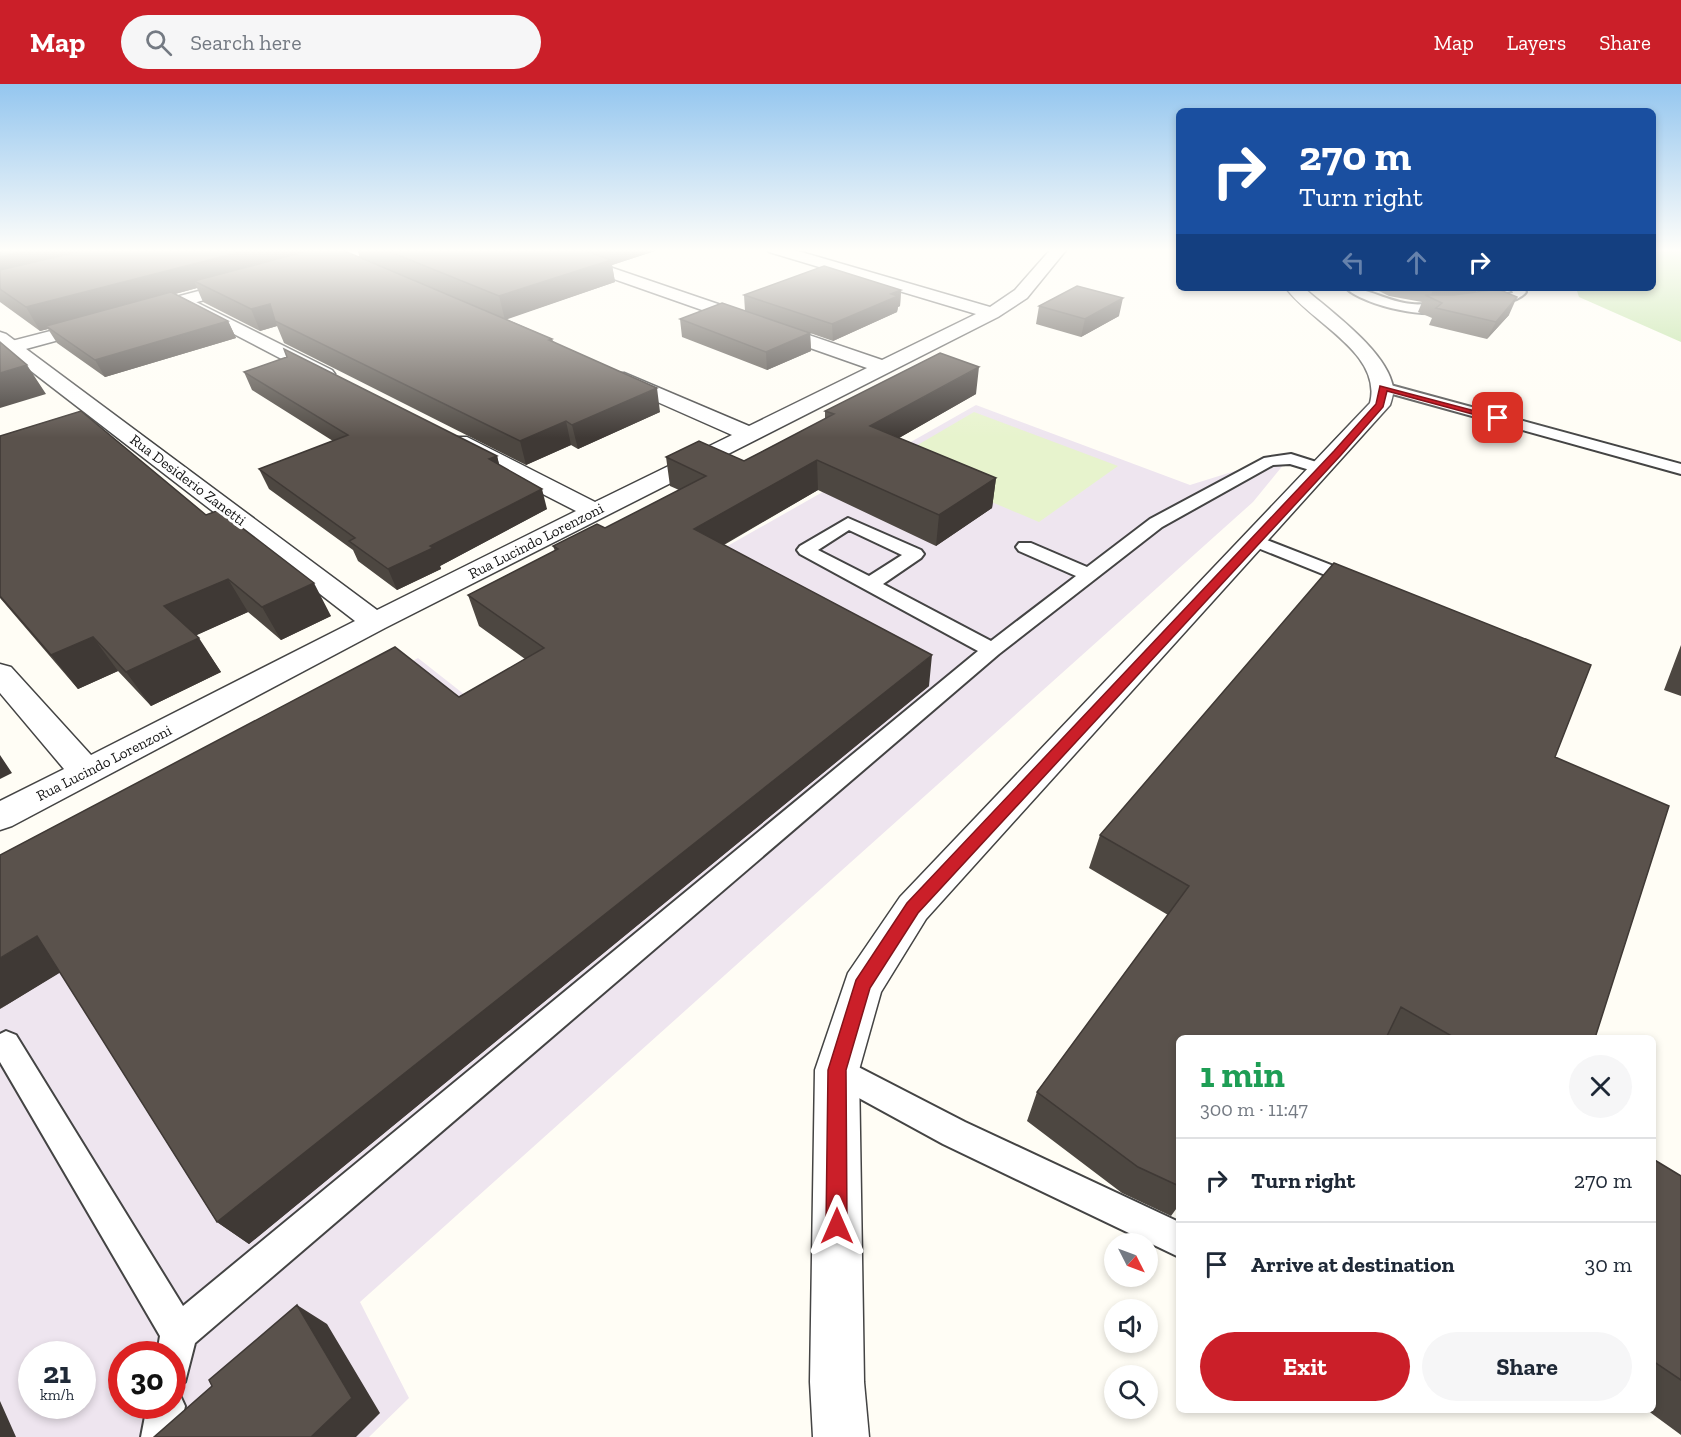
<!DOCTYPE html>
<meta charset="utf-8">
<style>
body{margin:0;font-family:"Zilla Slab",serif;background:#f6f6f7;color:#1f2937;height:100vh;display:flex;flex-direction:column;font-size:22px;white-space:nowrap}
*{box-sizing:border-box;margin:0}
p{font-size:20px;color:#747a83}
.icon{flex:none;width:33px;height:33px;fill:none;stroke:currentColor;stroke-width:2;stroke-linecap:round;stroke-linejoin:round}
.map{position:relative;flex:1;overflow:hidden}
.drawer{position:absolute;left:1176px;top:951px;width:480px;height:378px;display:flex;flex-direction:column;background:#fff;border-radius:9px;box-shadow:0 3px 9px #0003}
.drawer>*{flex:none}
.top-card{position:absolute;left:1176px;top:24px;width:480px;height:183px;border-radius:9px;box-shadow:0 3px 9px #0003;background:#1a4fa0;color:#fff;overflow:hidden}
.needle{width:39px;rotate:132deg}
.controls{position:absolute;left:1104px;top:1149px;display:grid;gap:12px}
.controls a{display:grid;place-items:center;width:54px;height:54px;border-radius:50%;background:#fff;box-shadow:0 3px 9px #0003;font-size:30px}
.speed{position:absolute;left:18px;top:1257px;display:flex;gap:12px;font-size:30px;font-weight:700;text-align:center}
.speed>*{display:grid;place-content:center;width:78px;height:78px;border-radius:50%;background:#fff;box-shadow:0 3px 9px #0003;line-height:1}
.speed small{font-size:15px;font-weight:400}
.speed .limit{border:9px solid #d22;background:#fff;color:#111}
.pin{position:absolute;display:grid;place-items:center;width:51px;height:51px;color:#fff;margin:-26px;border-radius:12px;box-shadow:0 3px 9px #0006}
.me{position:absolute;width:66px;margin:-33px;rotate:0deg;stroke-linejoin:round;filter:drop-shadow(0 0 4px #0008)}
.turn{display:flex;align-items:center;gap:21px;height:126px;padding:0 24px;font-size:27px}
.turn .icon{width:78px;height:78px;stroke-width:2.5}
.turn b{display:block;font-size:42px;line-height:51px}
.lanes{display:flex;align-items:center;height:57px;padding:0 24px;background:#0003;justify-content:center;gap:30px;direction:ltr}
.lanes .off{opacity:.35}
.round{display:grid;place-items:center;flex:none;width:63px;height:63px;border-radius:32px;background:#f6f6f7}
.summary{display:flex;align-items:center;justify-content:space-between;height:102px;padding:0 24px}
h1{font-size:36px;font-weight:800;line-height:45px;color:#1e9e55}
.action{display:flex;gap:12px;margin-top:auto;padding:12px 24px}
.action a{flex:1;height:69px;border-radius:36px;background:#cb1f29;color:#fff;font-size:24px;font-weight:800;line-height:69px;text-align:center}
.action a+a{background:#f6f6f7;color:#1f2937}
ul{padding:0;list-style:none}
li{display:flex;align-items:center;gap:18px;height:84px;padding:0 24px;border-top:2px solid #e0e1e3}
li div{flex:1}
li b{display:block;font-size:22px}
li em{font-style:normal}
header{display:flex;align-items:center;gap:36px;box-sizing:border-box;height:84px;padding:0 30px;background:#cb1f29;color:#fff}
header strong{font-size:28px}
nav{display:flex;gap:33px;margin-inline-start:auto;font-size:21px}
.search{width:420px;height:54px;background:#f6f6f7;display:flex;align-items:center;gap:15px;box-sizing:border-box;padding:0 21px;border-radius:33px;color:#747a83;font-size:22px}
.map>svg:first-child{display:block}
</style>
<header>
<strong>Map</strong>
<div class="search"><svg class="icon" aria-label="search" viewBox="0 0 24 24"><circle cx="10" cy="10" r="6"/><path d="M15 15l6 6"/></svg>Search here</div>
<nav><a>Map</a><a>Layers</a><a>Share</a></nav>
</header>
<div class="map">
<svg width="1681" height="1353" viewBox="0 0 1681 1353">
<rect width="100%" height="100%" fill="#fffdf5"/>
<path fill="#eee5ef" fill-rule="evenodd" d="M976,321l214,80 103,-32 -40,49 -893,800 49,96 -40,39h-369v-544l418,-235 47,37zM32,1270h50v52h-50zM122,1270h50v52h-50z"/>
<path fill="#b9df99" d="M1653,165h28v93l-102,-45 -3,-9h77z"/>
<path fill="#e7f3cd" d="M974,328l144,54 -79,56 -147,-62z"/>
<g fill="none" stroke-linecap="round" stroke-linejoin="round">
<defs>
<path id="service" d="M1346,204c23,0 42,14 66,16 11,2 33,-4 42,3 -19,16 -91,-2 -108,-19z
M1511,204h12l3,4c-7,10 -38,16 -48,9l6,-3 29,-5z
M1383,299l298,81v10l-303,-84 -2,-3z
M1291,370l38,12 2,3 -8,5 -33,-10 -17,1 -111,62 -163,127 -804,689 -10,39 -13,5v-33h-15l3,-18 -160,-274v-28l6,-3 10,4 167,271 795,-655 -178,-97 -3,-4 3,-4 48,-28 73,32 3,4 -3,4 -38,26 108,57 85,-65 -57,-25 -3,-4 3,-4h12l56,24 63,-48 114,-61zM849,446l53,25 -33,21 -51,-26z
M1254,451l108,42 3,4 -3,4h-12l-102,-41 -3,-4 3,-4z
M837,972l128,66 214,100v35l-236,-113 -117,-64 -4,-10 4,-10z
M172,1306l7,3 6,13 -6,31h-38l6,-31h25z"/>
<path id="minor" d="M534,165h23l325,111 94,-46 -207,-62 -3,-3h25l199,58 25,-17 36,-41h16l-40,49 -29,19 -613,311 -373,198 -12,4v-29l64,-32 -64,-76v-29l11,3 80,88 264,-134 -355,-274v-15l6,2 371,276 199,-99 -125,-64 -3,-5 3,-5h16l128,65 137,-67 -122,-54 -3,-4 3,-4h14l125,53 118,-58 -330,-116z
M1286,204h18c26,23 83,63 89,99 1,6 -1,12 -3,18l-464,514 -45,73 -22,78 5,312 5,55h-56l-3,-55 5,-312 33,-97 52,-76 470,-494c13,-50 -60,-81 -84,-115z
M190,215l142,71 3,4 -10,6 -7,-2 -134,-70 -3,-4 3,-4z"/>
<path id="tertiary" d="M352,165h25l-3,3 -66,19 -8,-5 2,-3z
M244,195l6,1 2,4 -2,4 -106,28 -9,-5 3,-4z
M97,235l6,1 3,4 -3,4 -103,28v-12z"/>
</defs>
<use href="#service" stroke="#444" stroke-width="4"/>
<use href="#minor" stroke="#444" stroke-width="3"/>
<use href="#tertiary" stroke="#444" stroke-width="3"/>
<use href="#service" fill="#fff" fill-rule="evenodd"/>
<use href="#minor" fill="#fff" fill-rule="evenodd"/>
<use href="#tertiary" fill="#fff" fill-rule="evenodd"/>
</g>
<path fill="#4d4741" d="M0,165h341l19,9 -3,-9h304l-49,16 3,17 -109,37 46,20 1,2 107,71 -82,37 -7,-4 -45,20 -242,-122 -7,-17 -17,5 -57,-29 -6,-14 -22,6 53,27 8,17 -131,39 -48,-34 -9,-14 -8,2 -40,-29z
M1373,204h105l-2,4 33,23 -22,24 -58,-14 3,-7 -14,-6 4,-10 -33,-6z
M901,206l-1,16 -2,1 -1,5 -64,29 -23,-8 1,18 -44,19 -85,-33 -2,-18 65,-8 -1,-16z
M1039,222l80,10 -38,21 -45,-13z
M244,288l253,84 2,9 48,44 -107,57 1,3 -44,21 -39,-29 -5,-11 -84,-61 -10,-20 74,-28 -81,-51z
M976,310l-77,44 97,40 -4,30 -56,38 -118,-56 -94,55 205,141 -680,558 -32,-22 -157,-250 -60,37 459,-312 66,-38 -46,-33 -11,-31 87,-44 -2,-5 52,-18 74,-38 -9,-4 -4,-29 78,4 81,-42v-8z
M0,352l206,79 125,101 -50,24 -33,-28 -52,23 25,37 -70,34 -33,-35 -40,18 -78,-91z
M1681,561v51l-17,-6z
M1555,673l40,281h-416v167l-8,11 -49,-23 -95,-72 10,-29 131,-177 -79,-47 11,-33z
M1653,1075l28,17v259l-34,-25h6z"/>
<path fill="#3f3935" d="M33,165h100l-133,33v-25z
M252,165h90l-138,37 -10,-5 3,7 -147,40 -4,-2 2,3 -8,2 -14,-24z
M609,165h52l-49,16 3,17 -110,38 -6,-24 112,-36z
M1434,204h44l-5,10 -43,-1z
M901,206l-1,16 -2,1 -1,5 -64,29 -1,-17z
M1517,213l-8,18 -22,24 9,-17z
M1123,214l-4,18 -38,21 4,-18z
M270,220l7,22 -17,5 -9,-22z
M228,237l8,17 -131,39 -10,-17z
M810,249l1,18 -44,19 -1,-18z
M27,281l19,29 -46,14v-35z
M979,283l-3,27 -107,61 1,-29z
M657,304l3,24 -82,37 -6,-24z
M566,337l5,24 -45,20 -6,-24z
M497,372l5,19 -13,-16z
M817,376l1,30 -120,69 -4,-30z
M996,394l-4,30 -56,38 3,-31z
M542,405l5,20 -107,57 1,3 -44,21 -9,-21 42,-23z
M228,495l20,33 -62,28 -22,-34z
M314,499l17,33 -50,24 -19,-33z
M93,553l25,34 -40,18 -27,-34z
M199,554l22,34 -70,34 -25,-34z
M932,571l-3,31 -680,558 -32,-22z
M0,671l12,18 -12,6z
M37,852l34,30 -71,43v-51z
M297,1221l30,19 53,89 -24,24h-45z
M0,1317l16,36h-16z"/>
<path fill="#5a524c" stroke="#3f3935" stroke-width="1.5" d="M0,165h33l-33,8z
M90,165h162l-226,58 -26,-18v-19z
M315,165h25l212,90 -3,1 108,48 -85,37 -6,-4 -46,20 -245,-120 -5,-17 -19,5 -57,-28z
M383,165h197l31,11 -112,36z
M824,182l77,24 -10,4 7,2 -66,28 -88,-29z
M1077,202l46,12 -38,21 -46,-13z
M1498,205l19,8 -21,25 -60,-14 6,-5 -17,-8h29z
M171,208l57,29 -133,39 -49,-34z
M722,219l88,30 -44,19 -86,-33z
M0,258l27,23 -27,8z
M284,265l213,107 -8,3 53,30 -112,57 3,2 -45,21 -39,-28 6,-3 -96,-69 89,-34 -104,-63 43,-15z
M940,269l39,14 -109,59 126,52 -57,37 -122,-55 -123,69 238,126 -715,567 -180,-286 -37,22v-103l395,-208 64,50 85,-49 -76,-53 90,-46 -5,-3 44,-22 8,4 101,-52 -40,-19 33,-16 45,20 90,-47 -9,-3z
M81,327l125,104 13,-5 95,73 -52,24 -34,-28 -64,27 35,32 -73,34 -33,-35 -42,18 -51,-59v-160z
M1334,479l257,102 -36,92 114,49 -74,232h-140l-54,-31 -15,31h-207v148l-41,-19 -101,-75 152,-206 -89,-51z
M1653,1075l28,17v204l-28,-19z
M297,1221l55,93 -41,39h-157l58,-51 -3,-6z"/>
<linearGradient id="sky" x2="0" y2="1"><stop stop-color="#94c6ef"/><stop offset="0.47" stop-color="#fffefa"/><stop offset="1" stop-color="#fffefa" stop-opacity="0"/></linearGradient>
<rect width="1681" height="354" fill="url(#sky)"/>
<path fill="#cb1f29" stroke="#84141b" stroke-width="1.5" d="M1380,302l122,32 -4,3 -111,-30 -4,16 -42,48 -423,458 -48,75 -24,82 1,156 -3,8 -7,3 -8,-3 -3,-8 2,-156 28,-90 51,-77 427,-452 42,-47z"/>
<g text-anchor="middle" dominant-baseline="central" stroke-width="6" stroke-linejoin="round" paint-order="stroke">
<g font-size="15" fill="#111" stroke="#fff">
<text transform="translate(188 396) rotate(37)">Rua Desiderio Zanetti</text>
<text transform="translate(536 457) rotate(-27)">Rua Lucindo Lorenzoni</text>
<text transform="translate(104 679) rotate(-27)">Rua Lucindo Lorenzoni</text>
</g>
</g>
</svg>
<div class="controls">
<a><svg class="needle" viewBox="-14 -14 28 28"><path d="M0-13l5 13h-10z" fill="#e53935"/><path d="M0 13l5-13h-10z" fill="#747a83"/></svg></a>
<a><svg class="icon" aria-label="sound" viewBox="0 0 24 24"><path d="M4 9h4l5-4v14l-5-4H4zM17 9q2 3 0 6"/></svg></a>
<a><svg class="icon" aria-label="search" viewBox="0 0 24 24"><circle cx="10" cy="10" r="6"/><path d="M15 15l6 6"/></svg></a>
</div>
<div class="speed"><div>21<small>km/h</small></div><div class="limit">30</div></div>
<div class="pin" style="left:1498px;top:334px;background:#d93025"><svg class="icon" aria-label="arrive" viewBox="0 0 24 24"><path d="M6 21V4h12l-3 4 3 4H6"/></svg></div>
<svg class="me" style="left:837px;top:1142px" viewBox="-20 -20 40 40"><path d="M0-17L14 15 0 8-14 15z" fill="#cb1f29" stroke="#fff" stroke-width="4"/></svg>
<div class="top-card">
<div class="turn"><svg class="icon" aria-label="right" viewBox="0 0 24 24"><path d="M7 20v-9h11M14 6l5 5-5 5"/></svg><div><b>270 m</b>Turn right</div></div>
<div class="lanes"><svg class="icon off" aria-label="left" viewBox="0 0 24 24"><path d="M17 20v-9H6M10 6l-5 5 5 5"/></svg><svg class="icon off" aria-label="ahead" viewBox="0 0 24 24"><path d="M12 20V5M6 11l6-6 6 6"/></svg><svg class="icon" aria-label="right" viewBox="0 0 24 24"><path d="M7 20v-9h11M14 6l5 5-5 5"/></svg></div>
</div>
<section class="drawer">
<div class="summary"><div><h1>1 min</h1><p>300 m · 11:47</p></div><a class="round"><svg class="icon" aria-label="close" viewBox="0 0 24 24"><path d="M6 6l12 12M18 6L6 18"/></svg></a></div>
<ul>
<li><svg class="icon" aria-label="right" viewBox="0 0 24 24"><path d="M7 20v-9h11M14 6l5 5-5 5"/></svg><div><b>Turn right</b></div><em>270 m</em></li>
<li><svg class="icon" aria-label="arrive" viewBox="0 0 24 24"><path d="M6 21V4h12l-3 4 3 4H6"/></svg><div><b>Arrive at destination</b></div><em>30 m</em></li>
</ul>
<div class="action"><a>Exit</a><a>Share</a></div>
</section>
</div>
